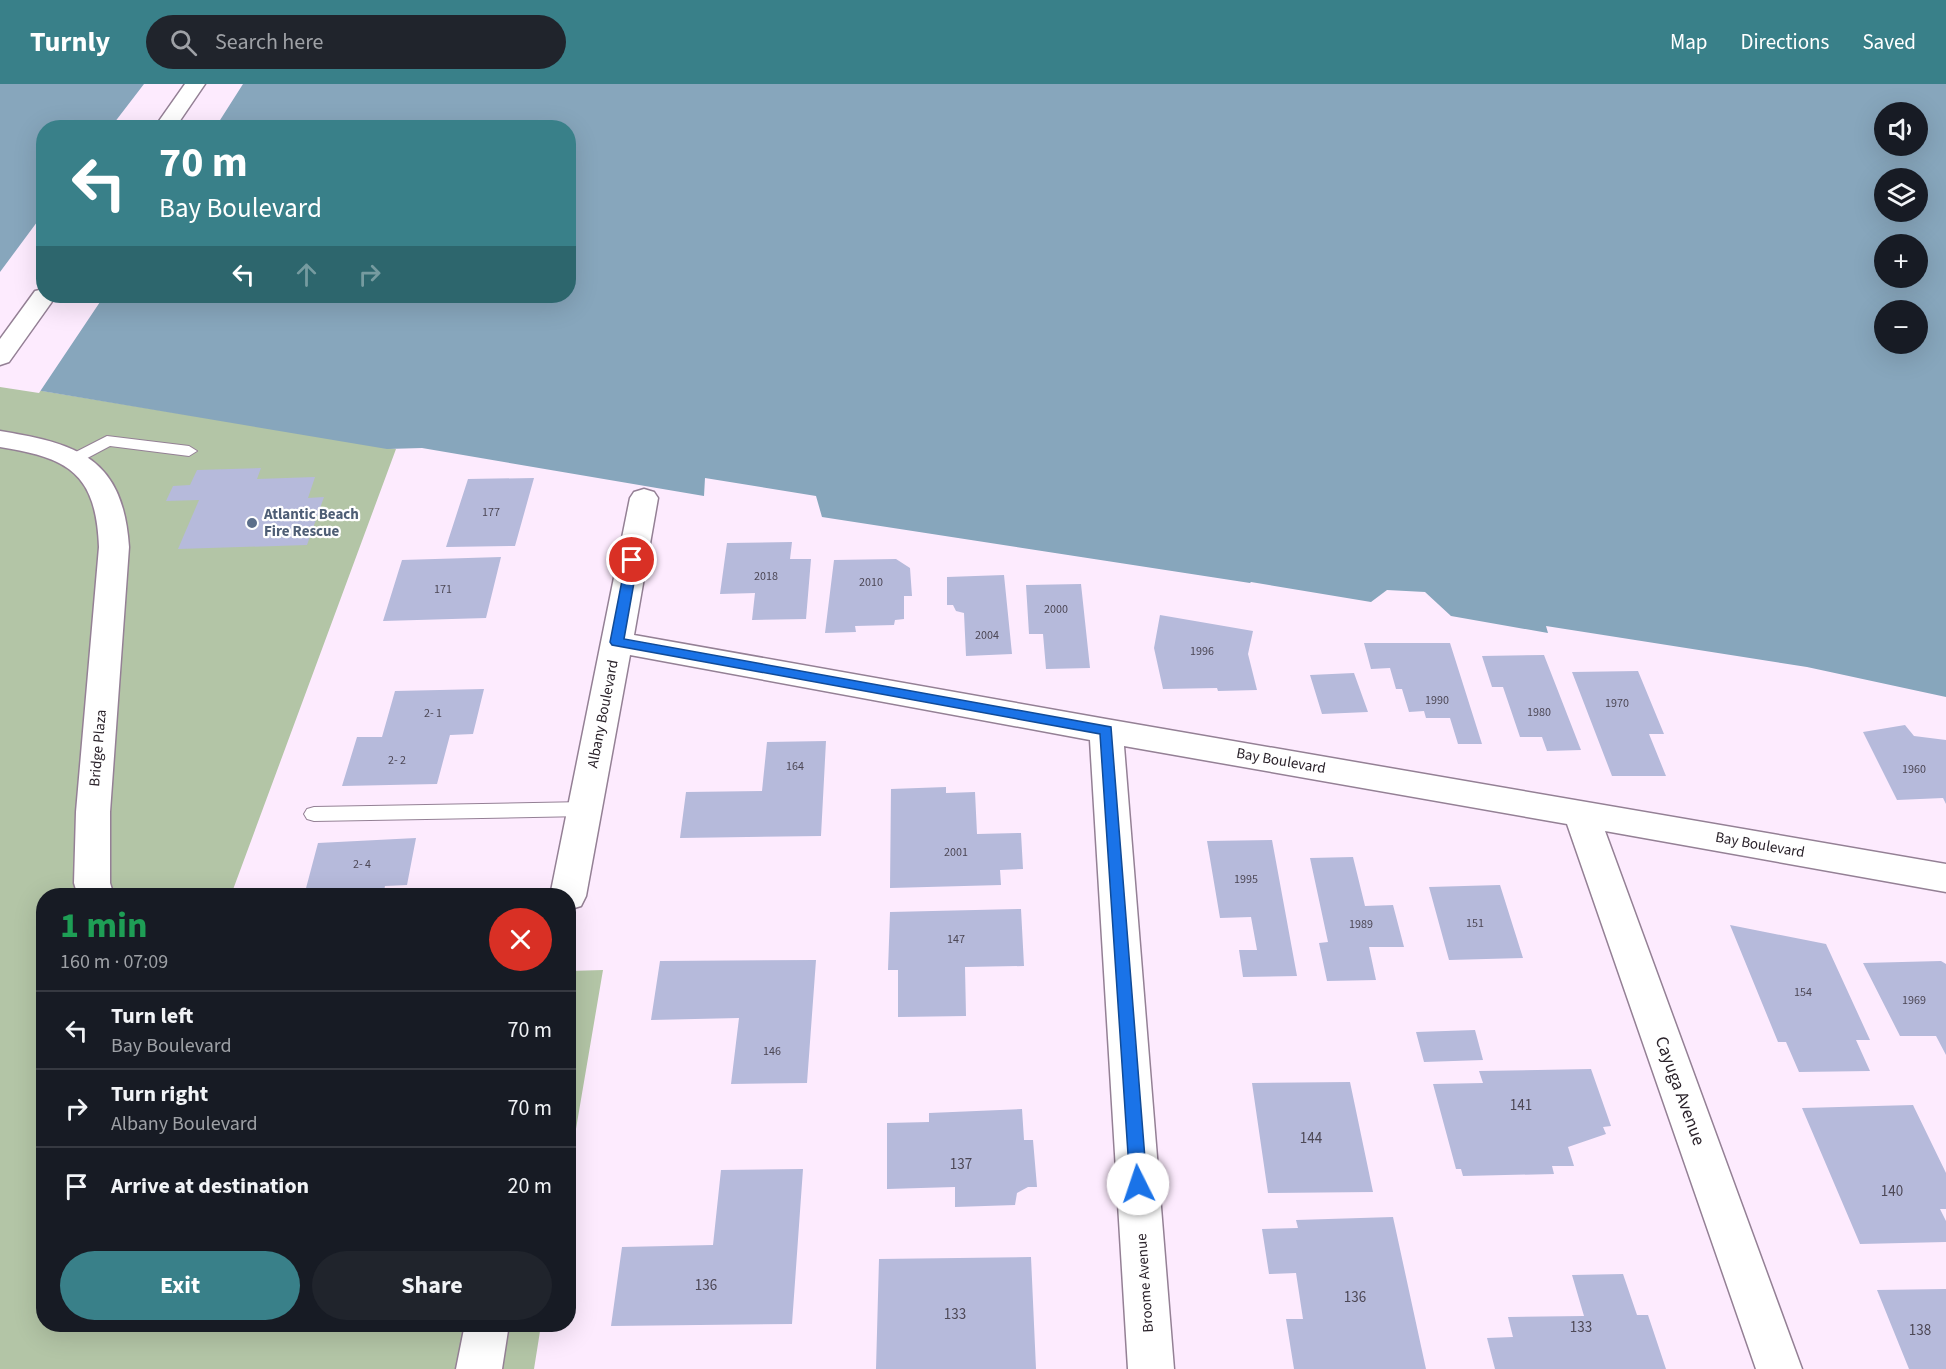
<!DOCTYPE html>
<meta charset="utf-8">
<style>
body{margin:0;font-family:"Source Sans 3",sans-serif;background:#20242c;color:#f1f3f6;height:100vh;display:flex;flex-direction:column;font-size:22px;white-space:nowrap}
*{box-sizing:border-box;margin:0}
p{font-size:20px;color:#9ea1a6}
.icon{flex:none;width:33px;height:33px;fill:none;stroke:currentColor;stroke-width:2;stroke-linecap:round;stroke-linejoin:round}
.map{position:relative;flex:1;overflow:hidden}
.panel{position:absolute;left:36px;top:804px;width:540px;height:444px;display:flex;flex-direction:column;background:#171b24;border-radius:24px;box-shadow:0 6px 24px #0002}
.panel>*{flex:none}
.guide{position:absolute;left:36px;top:36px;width:540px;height:183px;border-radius:24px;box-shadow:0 6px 24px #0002;background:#398089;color:#fff;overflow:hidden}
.buttons{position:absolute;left:1874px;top:18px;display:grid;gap:12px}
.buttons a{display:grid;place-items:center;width:54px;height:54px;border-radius:50%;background:#171b24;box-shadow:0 6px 24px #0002;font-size:30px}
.pin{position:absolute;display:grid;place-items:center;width:51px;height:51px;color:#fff;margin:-26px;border:3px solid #fff;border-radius:50%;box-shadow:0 2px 6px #0007}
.me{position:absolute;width:66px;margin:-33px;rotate:356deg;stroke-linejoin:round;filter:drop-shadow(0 0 4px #0008)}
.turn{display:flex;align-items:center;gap:21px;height:126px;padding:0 24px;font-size:27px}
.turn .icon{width:78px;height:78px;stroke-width:2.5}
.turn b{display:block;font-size:42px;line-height:51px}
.lanes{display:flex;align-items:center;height:57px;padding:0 24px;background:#0003;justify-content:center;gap:30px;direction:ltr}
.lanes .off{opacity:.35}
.round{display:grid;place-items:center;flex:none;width:63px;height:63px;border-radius:32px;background:#20242c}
.headline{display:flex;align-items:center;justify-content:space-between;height:102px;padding:0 24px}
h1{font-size:36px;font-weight:700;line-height:45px;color:#1e9e55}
.primary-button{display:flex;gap:12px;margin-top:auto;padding:12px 24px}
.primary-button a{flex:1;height:69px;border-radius:36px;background:#398089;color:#fff;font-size:24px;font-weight:700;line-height:69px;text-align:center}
.primary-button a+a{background:#20242c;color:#f1f3f6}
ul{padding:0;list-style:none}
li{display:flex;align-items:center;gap:18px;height:78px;padding:0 24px;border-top:2px solid #363941}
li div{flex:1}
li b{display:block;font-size:22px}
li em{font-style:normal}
header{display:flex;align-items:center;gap:36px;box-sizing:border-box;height:84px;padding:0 30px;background:#398089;color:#fff}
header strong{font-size:28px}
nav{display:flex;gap:33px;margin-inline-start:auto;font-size:21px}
.search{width:420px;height:54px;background:#20242c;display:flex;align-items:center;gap:15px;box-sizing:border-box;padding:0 21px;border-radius:33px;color:#9ea1a6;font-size:22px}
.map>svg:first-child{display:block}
</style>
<header>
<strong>Turnly</strong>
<div class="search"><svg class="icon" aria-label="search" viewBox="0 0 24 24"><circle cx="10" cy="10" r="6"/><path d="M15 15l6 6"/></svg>Search here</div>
<nav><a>Map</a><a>Directions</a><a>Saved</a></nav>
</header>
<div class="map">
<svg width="1946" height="1285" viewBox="0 0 1946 1285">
<rect width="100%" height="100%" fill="#fdebfe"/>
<path fill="#b3c5a6" d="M0,300l396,65 -165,446 -187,1v428l497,1 -7,44h-534z
M603,886l-34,200v-199z"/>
<path fill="#87a6bc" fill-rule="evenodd" d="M0,0h1946v613l-139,-30 -261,-41 2,7 -97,-17 -26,-24 -38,-2 -16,12 -120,-20 -1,1 -428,-66 -6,-21 -111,-18 -1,18 -282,-48 -35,1 -387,-65zM1884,28h33v34h-33zM44,44h524v168h-524zM1884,94h33v34h-33zM1884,160h33v34h-33zM1884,226h33v34h-33z"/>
<path fill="#fdebfe" d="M144,0h99l-28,44 -104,-1z
M43,130l1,82h60l-65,97 -39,-6v-115z"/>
<path fill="#b6badb" d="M261,384l-4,11 58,-2 -7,21 16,-1 -17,48 -129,4 21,-49 -33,1 7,-15 17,-1 7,-15z
M534,394l-19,68 -69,1 22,-68z
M792,458l-2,17h21l-5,60 -54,1 3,-27 -35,1 7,-51z
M501,473l-15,61 -103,3 19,-61z
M896,475l14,9 2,28h-8v23l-9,1 -1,5 -39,1 1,6 -31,1 9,-73z
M1004,491l8,79 -46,2 -2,-43 -8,-2 -3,-6h-6v-28z
M1081,500l9,84 -44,1 -3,-35h-14l-3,-49z
M1160,531l93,16 -5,23 9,36 -39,1 -1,-3 -54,1 -9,-41z
M1364,559h86l32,101h-24l-8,-26h-24l-2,-7 -15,1 -7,-23h-6l-6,-21 -19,1z
M1544,571l37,95 -34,1 -5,-14h-22l-17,-50h-11l-10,-31z
M1638,587l26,63h-15l17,42h-54l-40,-104z
M1354,589l14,39 -46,2 -12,-39z
M484,605l-11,45 -23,1 -13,49 -95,2 15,-49h25l13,-46z
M1905,641l9,11 32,4v64l-3,-6 -46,2 -34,-68z
M826,657l-5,95 -141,2 6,-46 76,-1 5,-49z
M946,703v6l29,-1 2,42 44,-1 2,36 -23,1 1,15 -111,3 1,-99z
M416,754l-9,47 -22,1 -2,10h-101l23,-4 13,-49z
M1272,756l25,136 -54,1 -4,-27h18l-6,-33 -31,1 -13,-77z
M1353,773l12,49 28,-1 11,42h-35l7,33 -49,1 -8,-38 9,-1 -18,-84z
M1500,801l23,73 -74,2 -20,-73z
M1021,825l3,57 -59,1 1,49 -68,1v-47h-10l2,-58z
M1730,841l96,19 44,96h-14l14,31 -71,1 -13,-30h-8z
M816,876l-9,123 -76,1 8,-66 -88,2 9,-59z
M1941,877l5,3v91l-10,-19h-36l-37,-73z
M1475,946l8,30 -59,2 -8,-30z
M1591,985l20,57 -8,1 3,7 -38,13 6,19h-22l2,8 -91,2 -2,-7h-5l-23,-85 50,-1 -4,-12z
M1350,998l23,110 -105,1 -16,-110z
M1913,1021l33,68v36h-6l6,12v21l-86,2 -58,-136z
M1022,1025l2,31h9l4,47h-9l-11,6 -2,12 -60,2v-20l-68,2v-66l42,-1v-9z
M803,1085l-11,155 -181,2 11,-79 91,-2 8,-75z
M1393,1133l33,152h-132l-8,-50h17l-7,-46 -27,1 -7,-45 36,-1 -2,-8z
M1031,1173l5,112h-160l3,-110z
M1623,1190l14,41h11l18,54h-171l-8,-31 26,-1 -5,-20 76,-1 -12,-41z
M1946,1205v80h-37l-32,-79z"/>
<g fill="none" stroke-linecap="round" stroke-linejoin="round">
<defs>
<path id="service" d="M107,352l82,10 8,5 -8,5 -79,-10 -32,17h-12l-2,-3 2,-3z
M585,718l7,2 3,5 -3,5 -7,2 -271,5 -7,-2 -3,-5 3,-5 7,-2z"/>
<path id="minor" d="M0,347c79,13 123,27 129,116l-19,265v71l4,13h-36l-4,-13 2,-71 23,-265c-3,-74 -30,-89 -99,-100z
M644,405l10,3 4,6 -24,137 472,84 840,145v28l-341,-61 197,538h-46l-189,-545 -443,-78 50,623h-46l-38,-629 -460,-85 -44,241 -5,10 -13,4v-14h-18l80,-398 4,-6z
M465,1240h44l-7,45h-46z"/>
<path id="trunk" d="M185,0h20l-30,44h-21z
M44,205v7h12l-47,66 -9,3v-26l35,-48z"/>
</defs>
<use href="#service" stroke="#948095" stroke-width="2"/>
<use href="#minor" stroke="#948095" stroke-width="3"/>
<use href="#trunk" stroke="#948095" stroke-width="3"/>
<use href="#service" fill="#fff" fill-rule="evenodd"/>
<use href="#minor" fill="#fff" fill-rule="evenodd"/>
<use href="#trunk" fill="#fff" fill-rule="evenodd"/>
</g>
<path fill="#1a73e8" stroke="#114b97" stroke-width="1.5" d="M632,472l6,4 -14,79 487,88 36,457 -3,6 -6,2 -6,-2 -2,-6 -30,-450 -488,-89 -2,-3 16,-82z"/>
<circle fill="#5c6f8a" stroke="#fff" stroke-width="2" cx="252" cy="439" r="6"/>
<g text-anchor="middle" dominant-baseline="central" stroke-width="4.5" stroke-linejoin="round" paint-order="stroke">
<g font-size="12" fill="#4d4856">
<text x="491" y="428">177</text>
<text x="766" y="492">2018</text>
<text x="871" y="498">2010</text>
<text x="443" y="505">171</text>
<text x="1056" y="525">2000</text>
<text x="987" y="551">2004</text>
<text x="1202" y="567">1996</text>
<text x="1437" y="616">1990</text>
<text x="1617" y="619">1970</text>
<text x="1539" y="628">1980</text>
<text x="433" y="629">2- 1</text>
<text x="397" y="676">2- 2</text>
<text x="795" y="682">164</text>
<text x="1914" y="685">1960</text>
<text x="956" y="768">2001</text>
<text x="362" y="780">2- 4</text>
<text x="1246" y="795">1995</text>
<text x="1475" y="839">151</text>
<text x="1361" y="840">1989</text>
<text x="956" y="855">147</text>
<text x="1803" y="908">154</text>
<text x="1914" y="916">1969</text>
<text x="772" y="967">146</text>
</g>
<g font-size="15" font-weight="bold" fill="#4e5e75" stroke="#fff" text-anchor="start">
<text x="264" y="430">Atlantic Beach<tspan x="264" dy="17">Fire Rescue</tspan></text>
</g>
<g font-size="15" fill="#2a222a" stroke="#fff">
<text transform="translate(603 630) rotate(-79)">Albany Boulevard</text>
<text transform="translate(98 664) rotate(-85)">Bridge Plaza</text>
<text transform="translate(1281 677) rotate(10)">Bay Boulevard</text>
<text transform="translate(1760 761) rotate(10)">Bay Boulevard</text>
<text transform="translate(1145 1199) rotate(-94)">Broome Avenue</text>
</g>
<g font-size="15" fill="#4d4856">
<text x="1521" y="1021">141</text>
<text x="1311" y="1054">144</text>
<text x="961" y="1080">137</text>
<text x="1892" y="1107">140</text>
<text x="706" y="1201">136</text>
<text x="1355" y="1213">136</text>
<text x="955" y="1230">133</text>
<text x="1581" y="1243">133</text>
<text x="1920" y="1246">138</text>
</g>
<g font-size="18" fill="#2a222a" stroke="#fff">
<text transform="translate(1680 1007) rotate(70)">Cayuga Avenue</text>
</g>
</g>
</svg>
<div class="buttons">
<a><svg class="icon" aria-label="sound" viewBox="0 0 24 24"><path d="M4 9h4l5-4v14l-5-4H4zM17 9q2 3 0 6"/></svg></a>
<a><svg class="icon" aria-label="layers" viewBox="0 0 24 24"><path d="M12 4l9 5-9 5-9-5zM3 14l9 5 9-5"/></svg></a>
<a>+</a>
<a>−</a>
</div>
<div class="pin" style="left:632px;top:476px;background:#d93025"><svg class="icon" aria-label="arrive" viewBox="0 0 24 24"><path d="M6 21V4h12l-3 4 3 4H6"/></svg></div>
<svg class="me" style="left:1138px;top:1100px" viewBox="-20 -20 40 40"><circle r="19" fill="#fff"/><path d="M0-13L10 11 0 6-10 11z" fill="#1a73e8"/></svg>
<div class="guide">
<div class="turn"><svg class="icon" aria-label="left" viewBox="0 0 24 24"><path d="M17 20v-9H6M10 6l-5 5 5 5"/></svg><div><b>70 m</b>Bay Boulevard</div></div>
<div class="lanes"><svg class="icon" aria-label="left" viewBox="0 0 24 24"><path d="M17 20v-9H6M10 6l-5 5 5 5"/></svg><svg class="icon off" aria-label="ahead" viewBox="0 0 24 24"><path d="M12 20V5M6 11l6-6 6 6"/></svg><svg class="icon off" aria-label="right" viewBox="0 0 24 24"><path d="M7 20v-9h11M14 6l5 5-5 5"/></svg></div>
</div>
<section class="panel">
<div class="headline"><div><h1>1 min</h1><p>160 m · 07:09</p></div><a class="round" style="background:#d93025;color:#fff"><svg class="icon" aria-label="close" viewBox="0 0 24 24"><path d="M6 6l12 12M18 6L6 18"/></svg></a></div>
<ul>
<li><svg class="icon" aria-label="left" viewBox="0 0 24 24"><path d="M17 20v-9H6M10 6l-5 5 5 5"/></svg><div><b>Turn left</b><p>Bay Boulevard</p></div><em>70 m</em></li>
<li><svg class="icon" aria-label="right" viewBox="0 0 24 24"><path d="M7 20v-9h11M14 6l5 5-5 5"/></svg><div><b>Turn right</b><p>Albany Boulevard</p></div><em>70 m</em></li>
<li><svg class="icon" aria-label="arrive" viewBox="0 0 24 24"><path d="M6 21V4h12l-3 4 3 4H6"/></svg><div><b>Arrive at destination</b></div><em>20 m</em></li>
</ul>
<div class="primary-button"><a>Exit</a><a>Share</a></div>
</section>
</div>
